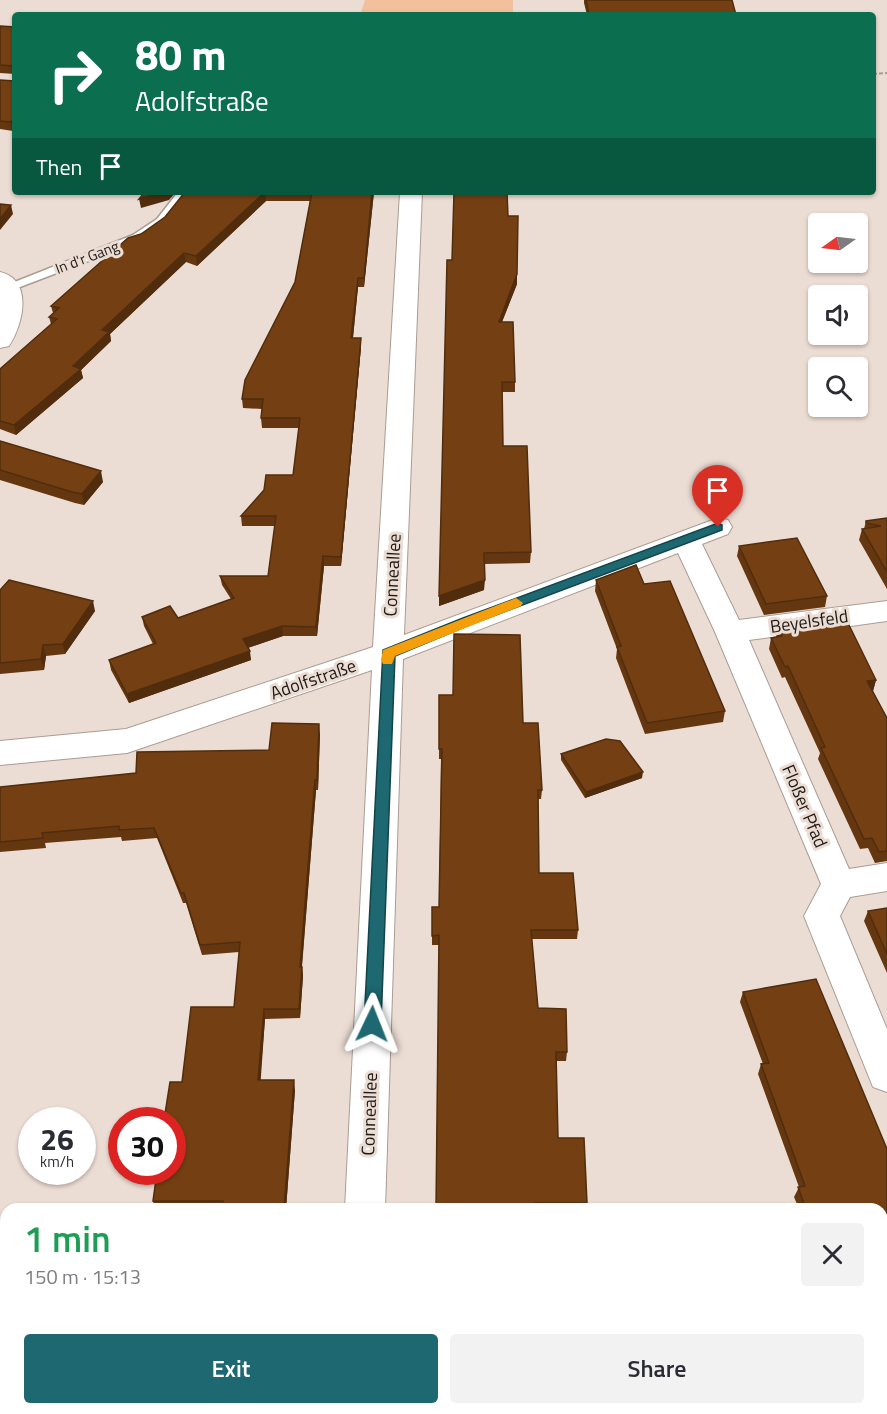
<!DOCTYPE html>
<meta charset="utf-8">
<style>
body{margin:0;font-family:"Titillium Web",sans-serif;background:#f2f2f3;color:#2b2b33;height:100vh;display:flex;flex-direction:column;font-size:22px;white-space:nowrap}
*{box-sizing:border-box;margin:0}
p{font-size:20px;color:#7c7c81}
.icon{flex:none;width:33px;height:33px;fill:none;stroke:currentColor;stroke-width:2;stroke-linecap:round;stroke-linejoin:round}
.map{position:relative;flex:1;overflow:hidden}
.sheet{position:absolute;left:0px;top:1203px;width:888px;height:212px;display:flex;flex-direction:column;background:#fff;border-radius:18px 18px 0 0;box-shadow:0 2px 4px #0004}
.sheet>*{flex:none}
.hud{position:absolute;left:12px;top:12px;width:864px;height:183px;border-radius:6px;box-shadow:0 2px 4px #0004;background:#0b6e4f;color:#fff;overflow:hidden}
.needle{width:39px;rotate:256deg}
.fabs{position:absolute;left:808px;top:213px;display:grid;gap:12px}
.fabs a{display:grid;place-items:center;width:60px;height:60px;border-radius:6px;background:#fff;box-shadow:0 2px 4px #0004;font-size:30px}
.speed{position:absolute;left:18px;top:1107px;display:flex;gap:12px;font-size:30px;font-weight:700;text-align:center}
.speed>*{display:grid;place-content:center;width:78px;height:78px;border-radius:50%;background:#fff;box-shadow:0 2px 4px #0004;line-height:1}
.speed small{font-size:15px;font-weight:400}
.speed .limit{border:9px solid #d22;background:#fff;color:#111}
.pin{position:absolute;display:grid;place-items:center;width:51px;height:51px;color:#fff;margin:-62px -26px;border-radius:50% 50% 50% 0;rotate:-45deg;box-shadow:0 0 6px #0007}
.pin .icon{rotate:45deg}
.me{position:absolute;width:66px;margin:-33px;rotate:2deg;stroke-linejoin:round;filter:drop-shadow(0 0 4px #0008)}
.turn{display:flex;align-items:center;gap:21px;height:126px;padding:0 24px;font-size:27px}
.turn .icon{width:78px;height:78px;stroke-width:2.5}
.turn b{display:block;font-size:42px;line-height:51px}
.then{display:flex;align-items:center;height:57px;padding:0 24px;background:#0003;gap:12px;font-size:22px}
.round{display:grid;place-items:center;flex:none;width:63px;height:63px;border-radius:6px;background:#f2f2f3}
.head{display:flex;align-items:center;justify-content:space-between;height:102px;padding:0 24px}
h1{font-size:36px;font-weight:600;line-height:45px;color:#1e9e55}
.button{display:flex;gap:12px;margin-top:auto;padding:12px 24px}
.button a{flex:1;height:69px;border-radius:6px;background:#1d6871;color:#fff;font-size:24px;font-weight:600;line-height:69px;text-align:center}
.button a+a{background:#f2f2f3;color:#2b2b33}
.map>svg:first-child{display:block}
</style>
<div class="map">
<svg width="887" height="1414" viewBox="0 0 887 1414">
<rect width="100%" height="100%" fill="#ecddd4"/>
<path fill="#f3c09d" d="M365,0h148v15h-153z"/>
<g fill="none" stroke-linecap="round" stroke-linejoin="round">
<defs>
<path id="lane" d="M178,192h12l-25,33 -24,16 -129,49h-8l-2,-3 131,-52 24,-16z"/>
<path id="street" d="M400,192h22l-18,443 314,-117 10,2 4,7 -4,7 -26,10 37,76 148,-19v20l-138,19 100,229 38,-6v28l-37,6 -10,19 47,113v63l-14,-5 -69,-171 17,-32 -106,-252 -37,-79 -275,106 -18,550h-40l27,-539 -245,83 -127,12v-24l126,-12 247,-82z
M0,272c34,8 23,53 9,74l-9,2z
M882,1290h5v42h-5z
M334,1408h44v6h-44z
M796,1408h44l2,6h-44z"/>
</defs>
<use href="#lane" stroke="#aa9c93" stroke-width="3"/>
<use href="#street" stroke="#aa9c93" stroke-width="2"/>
<path stroke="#a89c95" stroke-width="2" stroke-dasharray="4 2" stroke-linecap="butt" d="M873,74l14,-1"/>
<use href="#lane" fill="#fff" fill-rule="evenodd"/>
<use href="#street" fill="#fff" fill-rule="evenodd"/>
</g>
<path fill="#643710" d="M584,0h148l4,15h-149l-3,-12z
M0,26l15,1v101l-2,3 -13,-2v-49l15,1v-7l-15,-1z
M185,192h189l-10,95h-6l-5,51 8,9 -20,219h-17l-7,70h-34l-35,12 3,12 -122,43 -18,-33 -2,-10 44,-16 -9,-18 -2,-9 36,1 53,-19 -9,-14 -2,-9h48l7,-50h-33l-1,-10 52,-41 6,-47h-37l-1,-10 1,-9 -19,-1 -1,-9 53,-117 15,-81h-44l-69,65 -11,-4 -76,72 1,7 -30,29 2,8 -67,57 -16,-6v-60l51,-45 -2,-7 4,-4 -2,-7 90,-72 24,-17z
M454,206l54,10 9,68 -15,38 13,60v10h-13l1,54 28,106 -1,11 -46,1v26l-45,16z
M0,441l103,41 -19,23 -9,-2 -75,-23z
M887,518v71l-28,-49 3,-11h2l2,-8z
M739,546l88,50 -2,11 -61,8 -27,-59z
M596,580l48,4 81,127 -2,11 -78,12 -29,-76 1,-9 -22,-58z
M0,590l95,21 -30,43 -19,2 -2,14 -44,4z
M778,628l98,52 -3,11 14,27v143l-12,2 -7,-15 -8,1 -42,-90 2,-6 -35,-76 -3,1 -13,-29 2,-11 5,-1z
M439,695l84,28 19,67 -1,9h-3l1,74 39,57 -1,9h-45l6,69 29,44 -1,9h-10l2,77 29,65 -1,6h-150l3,-264h-7v-9l7,-29 2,-148h-2z
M320,734l-2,56h-2l-14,177 1,9 -3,42 -35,1 -5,61 35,10 -9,119h-131l-2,-8 29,-119 52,-75 5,-55 -37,3 -16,-52h-3l-26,-65 -35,3 -1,-4 -76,6 1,5 -46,4v-65l136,-14 133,-23z
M561,754l81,24 -57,20 -24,-38z
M887,908v65l-23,-52 4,-10z
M743,992l144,157v122l-5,1v-63h-83l-5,-12 5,-10 -41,-113 3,-10h2l-23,-62z
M152,1408h76v6h-76z
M849,1408h33l5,6h-41z"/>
<path fill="#512d0d" d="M15,117v11l-2,3 -2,-9z
M163,192h13l-7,8 -28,8 -2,-9z
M265,192l1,9 -69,65 -1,-10z
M372,192h2l-10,95v-9z
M11,205l2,9 -13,16v-11z
M184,253l2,9 -76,72 1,7 -30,29 2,8 -67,57 -2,-10 59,-59 29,-36z
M517,274v10l-19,48 1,-10z
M358,278v9l-6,60 -1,-9z
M361,338v9l-20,219v-9z
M101,471l2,11 -19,23 -2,-11z
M323,556l1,10 -7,70 -1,-9z
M485,580l-1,10 -45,16v-10z
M93,601l2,10 -30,43 -2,-10z
M282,626l1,10 -39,13 -1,-10z
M43,645l3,11 -2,14 -3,-11z
M250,651l1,9 -122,43 -2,-9z
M876,680l-3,11 -6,-10z
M319,724l1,10 -2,56 -1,-10z
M643,772l-1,6 -57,20 1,-6z
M315,780l1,10 -15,186 -1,-9z
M302,967l1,9 -3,42 -1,-9z
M264,1009l1,10 -5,71 -2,-10z
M294,1080l1,10 -9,119h-2z
M225,1408h3v6h-3z"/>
<path fill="#744013" stroke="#512d0d" stroke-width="1.5" d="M586,0h146l4,15h-147z
M0,26l15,1v90l-4,5 -11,-1v-41l15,1v-15l-15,-1z
M145,192h18l-24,7z
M185,192h80l-69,64 -12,-3 -82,77 7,2 -36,34 8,3 -67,56 -14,-4v-52l57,-50 -8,-2 10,-9 -8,-2 77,-68 13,-4 24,-17z
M279,192h93l-8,86h-6l-7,60h10l-20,219 -18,-1 -7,71 -34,-1 -39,13 7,12 -123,43 -18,-34 47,-17 -14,-26 28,-11 8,12 56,-20 -14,-22h48l8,-60h-35l23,-26 2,-15h27l7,-57h-39l2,-19h-21l3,-19 50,-98 17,-90z
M454,192h53l1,24h10l-1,58 -18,48h14l2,60h-13l1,64h24l4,106 -47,1 1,27 -46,16 8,-336h5z
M0,204l11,1 -11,14z
M0,441l101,30 -19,23 -10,-2 -72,-22z
M887,518v54l-25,-43 19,-3 -15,-3v-2z
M797,538l30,58 -61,8 -27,-58z
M636,565l8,19 26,-3 55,130 -78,12 -30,-76 4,-1 -25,-66z
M9,580l84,21 -30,43 -20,1 -2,14 -41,4v-73z
M846,619l30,61 -9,1 20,37v133l-8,1 -7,-14 -8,1 -43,-91 4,-1 -37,-81 -3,1 -14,-29 11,-2 -4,-8z
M454,634l66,1 3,88h15l4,67h-4l1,83h34l5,57h-47l7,78 28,1 1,43h-11l2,86h26l3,65h-52v6h-99l3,-274 -7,1v-29h7l3,-158h-3v-54h14z
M272,723l47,1 -2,56h-2l-15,187h2l-3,42h-35l-6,71h36l-10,129h-62l1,-8h-70l4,-29h15v-52h-8l6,-38h12l9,-75h43l6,-65 -40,3 -16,-52h-3l-27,-65 -35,2v-4l-77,7 1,5 -43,4v-55l136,-14 1,-21 132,-2z
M606,739l14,2 23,31 -57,20 -25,-38z
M887,908v46l-19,-43z
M816,979l71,170v114l-5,1v-55h-76l-8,-22 7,-1 -44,-122 8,-1 -26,-71z
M887,1366v48h-34l-2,-6h31v-40z
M152,1408h73v5l-73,-1z"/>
<path fill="#1d6871" stroke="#134449" stroke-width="1.5" d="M718,523l4,2v5l-250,94 -77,32 -14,368 -3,5 -6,2 -5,-2 -3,-5 19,-374 80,-32z"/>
<path fill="#f59e0b" d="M516,598l7,5 -2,3 -126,50 -3,8h-9l-2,-4 2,-10z"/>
<g text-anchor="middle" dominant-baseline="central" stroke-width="6" stroke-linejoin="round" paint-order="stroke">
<g font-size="15" fill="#1f1a16" stroke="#ecddd4">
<text transform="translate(87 257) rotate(-21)">In d'r Gang</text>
</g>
<g font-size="18" fill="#1f1a16" stroke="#ecddd4">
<text transform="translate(392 575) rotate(-87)">Conneallee</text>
<text transform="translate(809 621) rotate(-8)">Beyelsfeld</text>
<text transform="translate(313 679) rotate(-19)">Adolfstraße</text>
<text transform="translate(805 806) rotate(67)">Floßer Pfad</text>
<text transform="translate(369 1114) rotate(-88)">Conneallee</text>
</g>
</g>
</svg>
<div class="fabs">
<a><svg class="needle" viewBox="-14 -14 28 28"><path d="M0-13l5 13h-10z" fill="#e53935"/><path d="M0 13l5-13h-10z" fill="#7c7c81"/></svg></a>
<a><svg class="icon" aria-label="sound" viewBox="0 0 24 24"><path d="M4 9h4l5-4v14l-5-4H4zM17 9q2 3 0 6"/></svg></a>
<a><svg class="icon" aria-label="search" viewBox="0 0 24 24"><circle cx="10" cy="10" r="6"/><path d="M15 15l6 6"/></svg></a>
</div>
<div class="speed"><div>26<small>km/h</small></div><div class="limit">30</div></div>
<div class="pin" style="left:718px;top:527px;background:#d93025"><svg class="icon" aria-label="arrive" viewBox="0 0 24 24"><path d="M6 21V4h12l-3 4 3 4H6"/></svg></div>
<svg class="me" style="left:372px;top:1024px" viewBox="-20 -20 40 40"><path d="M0-17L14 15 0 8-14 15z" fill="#1d6871" stroke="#fff" stroke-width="4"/></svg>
<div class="hud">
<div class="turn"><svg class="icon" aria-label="right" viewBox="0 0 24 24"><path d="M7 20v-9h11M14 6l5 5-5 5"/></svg><div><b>80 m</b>Adolfstraße</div></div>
<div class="then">Then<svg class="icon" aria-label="arrive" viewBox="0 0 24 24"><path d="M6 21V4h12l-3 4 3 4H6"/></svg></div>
</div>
<section class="sheet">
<div class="head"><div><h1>1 min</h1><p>150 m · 15:13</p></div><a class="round"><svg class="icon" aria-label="close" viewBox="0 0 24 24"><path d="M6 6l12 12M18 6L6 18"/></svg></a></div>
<div class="button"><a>Exit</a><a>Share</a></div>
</section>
</div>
